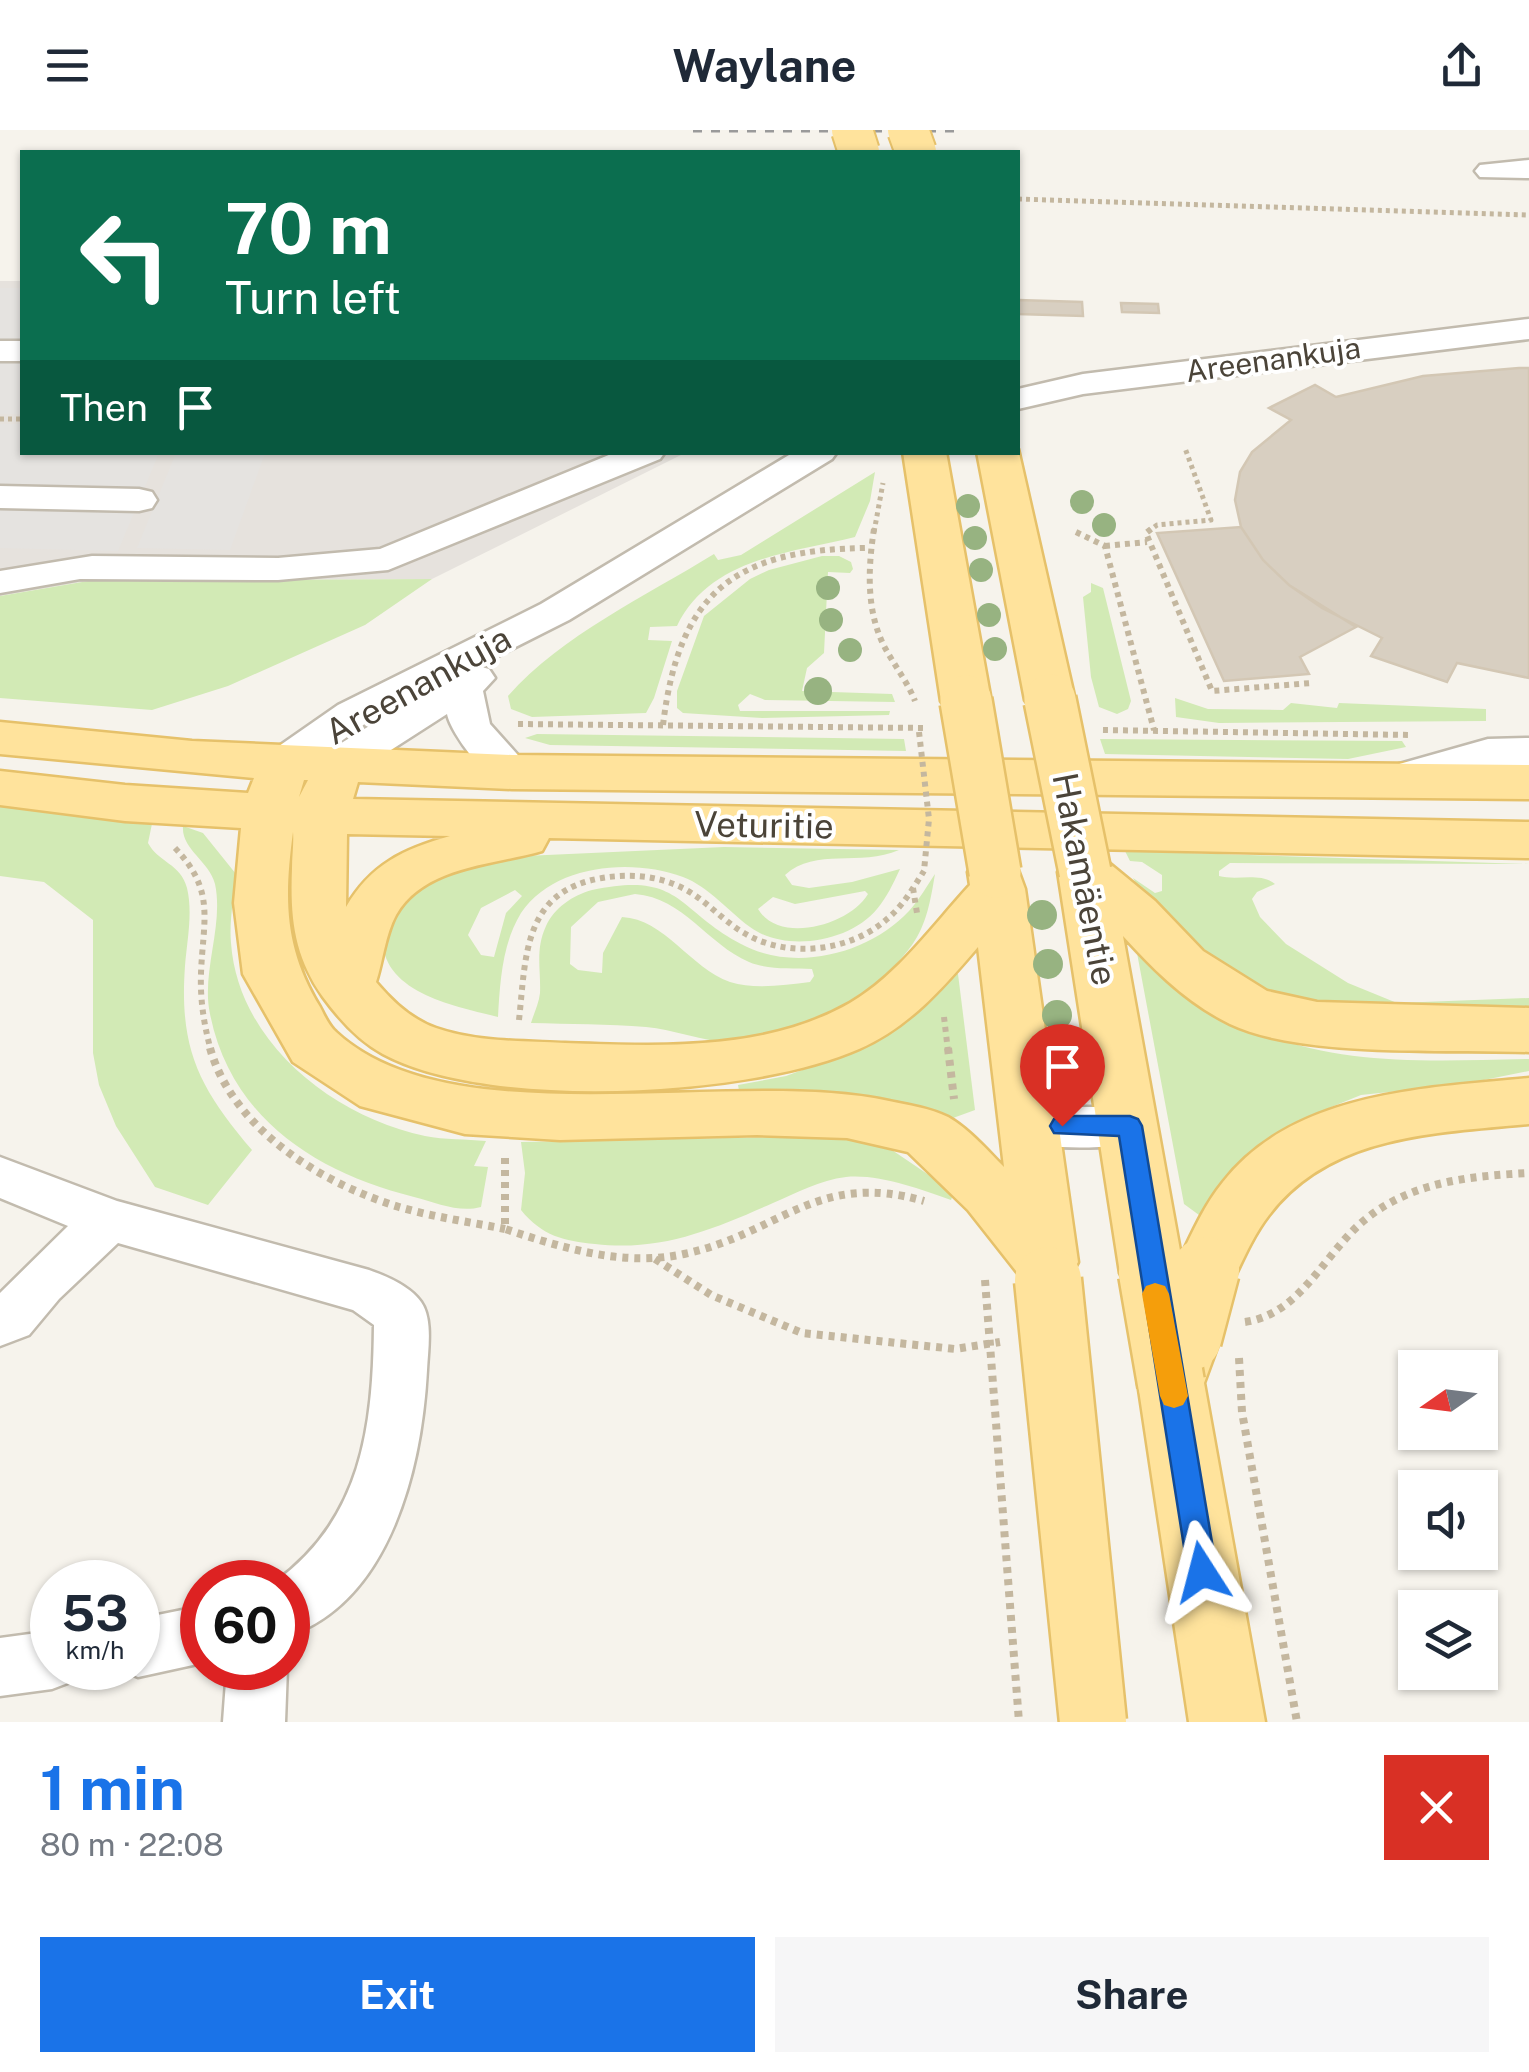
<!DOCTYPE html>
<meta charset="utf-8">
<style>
body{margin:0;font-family:"Public Sans",sans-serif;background:#f6f6f7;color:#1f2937;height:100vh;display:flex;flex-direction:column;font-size:38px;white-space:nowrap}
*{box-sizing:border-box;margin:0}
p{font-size:32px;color:#747a83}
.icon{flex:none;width:55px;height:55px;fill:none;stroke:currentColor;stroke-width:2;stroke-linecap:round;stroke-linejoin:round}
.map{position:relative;height:1592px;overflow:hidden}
.side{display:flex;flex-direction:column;background:#fff;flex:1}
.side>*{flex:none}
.banner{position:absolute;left:20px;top:20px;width:1000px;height:305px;border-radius:0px;box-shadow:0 2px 8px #0004;background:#0b6e4f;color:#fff;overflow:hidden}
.needle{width:65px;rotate:256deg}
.fabs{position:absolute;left:1398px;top:1220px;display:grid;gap:20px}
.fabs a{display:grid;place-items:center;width:100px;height:100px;border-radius:0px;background:#fff;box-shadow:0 2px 8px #0004;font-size:50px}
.speed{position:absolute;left:30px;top:1430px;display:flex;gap:20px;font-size:50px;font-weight:700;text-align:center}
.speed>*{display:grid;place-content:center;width:130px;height:130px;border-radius:50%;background:#fff;box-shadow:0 2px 8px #0004;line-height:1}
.speed small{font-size:25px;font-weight:400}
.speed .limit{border:15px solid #d22;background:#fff;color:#111}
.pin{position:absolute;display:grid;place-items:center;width:85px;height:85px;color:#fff;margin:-102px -42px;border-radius:50% 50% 50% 0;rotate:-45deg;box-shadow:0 0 10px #0007}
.pin .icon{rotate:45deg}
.me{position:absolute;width:110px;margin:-55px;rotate:351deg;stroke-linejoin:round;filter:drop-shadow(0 0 8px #0008)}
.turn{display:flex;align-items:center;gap:35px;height:210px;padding:0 40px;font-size:45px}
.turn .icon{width:130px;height:130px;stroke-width:2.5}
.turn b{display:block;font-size:70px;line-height:85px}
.then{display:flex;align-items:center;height:95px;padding:0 40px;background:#0003;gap:20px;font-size:38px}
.round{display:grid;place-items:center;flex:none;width:105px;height:105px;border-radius:0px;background:#f6f6f7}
.overview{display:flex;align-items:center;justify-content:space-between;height:170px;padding:0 40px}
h1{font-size:60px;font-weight:700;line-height:75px;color:#1a73e8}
.cta{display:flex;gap:20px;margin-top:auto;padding:20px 40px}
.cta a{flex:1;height:115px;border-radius:0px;background:#1a73e8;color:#fff;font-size:40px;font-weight:700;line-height:115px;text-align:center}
.cta a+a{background:#f6f6f7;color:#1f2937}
header{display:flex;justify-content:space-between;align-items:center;height:130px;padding:0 40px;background:#fff;font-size:45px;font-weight:700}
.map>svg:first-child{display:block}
</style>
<header><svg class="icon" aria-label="menu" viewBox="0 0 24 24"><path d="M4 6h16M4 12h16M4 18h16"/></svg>Waylane<svg class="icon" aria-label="share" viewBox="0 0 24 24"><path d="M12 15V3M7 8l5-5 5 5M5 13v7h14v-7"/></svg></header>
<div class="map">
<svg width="1529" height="1592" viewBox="0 0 1529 1592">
<rect width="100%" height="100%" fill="#f6f3ec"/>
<path fill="#e6e2dd" d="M0,151h22v171l663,1 -253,126 -344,2 -88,15z"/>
<path fill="#d2eab5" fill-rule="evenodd" d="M875,342l-5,29 -15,36c-65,16 -145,21 -178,89l-27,1 -2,13 24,1 -18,57 -8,15 -114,4 -21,-8 -3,-13c54,-61 138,-100 206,-142l4,6 23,-5z
M822,426h17l12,6 2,7 -3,4 -22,-1 -4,81 -17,15 -5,23 90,3 3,8 -130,-2 -15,-6 -12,11 2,6h150l-1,4 -127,3 -79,-5 -6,-5v-17l27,-75 46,-37 19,-9z
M432,449l-67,46 -137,61 -76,24 -152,-12v-102l88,-15z
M1091,453l12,5 28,113 -3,8 -11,5 -18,-7 -8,-30 -8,-80 8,-5z
M1175,568l33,11 75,1 8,-7 46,5 2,-5 147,6v12l-267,2 -43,-6z
M537,604l367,5 2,12 -356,-6 -25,-7z
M1100,609l302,2 4,6 -58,12 -243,-5z
M0,675l153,14 -5,24c10,19 33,21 39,45 6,25 0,53 -2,78 -6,83 14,122 67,184l-44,55 -53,-18 -39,-61 -17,-41 -6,-32v-133l-49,-38 -44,-6z
M183,696l20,7 33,41c-2,23 -7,47 -5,69 7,99 102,174 194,193 20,4 41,3 61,5l-12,25 14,1 -7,40c-22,6 -44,-4 -67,-10 -97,-24 -183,-78 -204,-183 -9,-42 14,-88 5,-130 -6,-23 -34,-35 -32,-58z
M724,717l175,3c-39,17 -83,-3 -114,25l7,10 17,3 43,-6 48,-13c-7,15 -13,28 -23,40 -27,33 -92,44 -127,18 -22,-16 -41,-40 -67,-50 -51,-19 -129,-13 -162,36 -19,31 -21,70 -23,104 -40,-10 -120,-24 -115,-82 2,-12 10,-26 15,-38l83,-39zM515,760l7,6 -16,17 -12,44 -13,-2 -13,-20 13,-27zM865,761l3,3c-18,31 -89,51 -110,15l15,-12 22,7z
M1125,721l404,13 -299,-1 -11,8v5c18,5 41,-4 56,8l-18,8 -5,7 8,18 26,27 62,39 49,20 132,-5v22l-196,-3 -87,-25 -92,-78 -21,-36 22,15 7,-2v-16l-20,-13 -12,-1z
M935,744c-4,24 -8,50 -23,71 -38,53 -112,91 -176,97 -29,2 -61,-13 -90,-15 -38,-3 -77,-3 -115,-4 3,-10 8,-20 9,-30 1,-24 -5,-43 6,-67 8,-18 27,-31 46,-36 90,-19 84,20 149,54 53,29 128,10 168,-33 10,-11 18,-25 26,-37zM635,764c49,4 72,50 114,68 19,8 42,6 63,7l2,7 -4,6c-26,3 -55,8 -80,0 -40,-14 -65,-63 -108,-65l-19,36 -1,20 -24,-3 -8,-6 1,-37 27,-25z
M1137,823c131,115 229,110 392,106v12l-65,13 -103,11 -52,21 -76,54 -34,45 -15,-11z
M952,844h6l17,136 -33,12 -82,-25 -120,-1 -2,-11 48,-9 65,-24 29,-16z
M830,1006l56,10 68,46 -3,8c-32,-11 -71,-26 -105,-23 -26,3 -50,16 -73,26 -59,26 -112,49 -178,41 -31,-3 -53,-8 -74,-34l4,-37 -4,-31z"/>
<path fill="#e5e3e0" d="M0,158h22v126h-22z
M0,294h22v28l137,1 -41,98 -118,-3z
M176,323h89l-35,97 -93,-2z"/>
<path fill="#d8cfc1" stroke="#d3c7b4" stroke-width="2.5" d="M1018,170l64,2 1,14 -65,-2z
M1121,173l37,1 1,9 -37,-1z
M1519,238h10v310l-72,-15 -10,19 -76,-26 11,-18 -60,-30 -33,-23 -26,-25 -22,-33 -6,-27 5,-28 12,-20 39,-32 -22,-12 46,-23 21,12 87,-21z
M1241,397l22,33 26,25 67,42 -56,30 9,17 -85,7 -67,-148z"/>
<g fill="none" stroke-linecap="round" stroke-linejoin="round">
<defs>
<path id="minor" d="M1529,30v18l-49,-1 -5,-6 5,-6z
M1529,189v20l-446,55 -65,15v-20l65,-15z
M0,211h22v20h-22z
M616,322h49l-5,7 -272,111 -110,10 -198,-1 -80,14v-22l92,-15 186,2 102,-9z
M794,322h43l-5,7 -263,161 -91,46 11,3 6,9 -12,13 7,33 43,48 -6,10c-3,1 -13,4 -16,4 -22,-1 -60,-52 -64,-72l-95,61 -15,4 -15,-4 -6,-10 6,-9c-18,13 -30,23 -53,17l-6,-10 6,-10 69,-48 203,-101zM407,573l-82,50 41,-30z
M0,356l139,3 13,3 5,8 -5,8 -13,3 -139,-3z
M1529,608v28l-40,1 -96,27 -15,-4 -6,-10 6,-10 110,-31z
M1029,977h101l17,5 8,14 -8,14c-33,10 -102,10 -135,0l-8,-14 8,-14z
M0,1027l117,44 252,69c17,6 41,16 52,32 12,17 7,47 6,68 -5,96 -36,231 -139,266v-54h-13c87,-63 98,-155 99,-257l-21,-15 -235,-67 -59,56 -30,36 -29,11v-53l68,-67 -68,-28z
M202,1476v57l-64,14 -21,-9h21v-49z
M52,1501v37h27l-6,13 -21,8 -52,7v-58z
M227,1538h60l-2,54h-62z"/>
<path id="major" d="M1018,319l57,251 -8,11 -17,5 -17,-5 -8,-11 -48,-248h41z
M903,322h43l45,249 -8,11 -17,5 -17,-5 -8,-11z
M0,592l192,19 320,14 1017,10v34l-1017,-10 -154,-7 -5,17 1176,23v36l-980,-20 -7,13c-48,14 -118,15 -146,64 -11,20 -13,46 -20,67 16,19 36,38 60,46 40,14 87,13 129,15 95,3 199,9 285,-40 48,-28 83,-78 120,-118l-2,-13 8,-13 19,-6 19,6 11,30 53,373 -10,19 -22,7 -22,-7 -56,-71 -60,-58 -61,-14 -90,-3 -197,5 -95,-6 -105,-28 -67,-44 -50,-88 -9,-71 7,-75 -116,-7 -125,-16v-34l125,14 123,8 6,-15 -254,-24zM303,650h5l-9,17 5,-17zM293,702c1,10 -1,24 -1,36 -2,50 2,88 31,129 16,22 36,44 60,57 105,57 368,43 476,-5 50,-22 84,-61 119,-102l26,220c-16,-16 -36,-39 -56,-50 -18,-9 -40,-12 -59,-16 -154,-34 -437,39 -553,-69 -7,-6 -12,-17 -16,-25 -36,-59 -36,-108 -27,-175zM347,704l103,2c-46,13 -79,28 -104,71z
M1085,723l19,6 51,42 48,50 64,40 50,11 212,6v44c-81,-3 -228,6 -299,-28 -43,-21 -75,-53 -107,-88l58,320c12,-25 24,-52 42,-74 70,-90 202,-94 306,-104v46c-93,9 -198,10 -260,91 -17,22 -28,49 -40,74l-23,8 -23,-8 -3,-8 -5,11 -23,8 -23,-8 -9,-19 -62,-401 8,-13z
M1185,1187l23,8 10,20 -14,38 61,339h-76l-51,-339 24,-58z"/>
</defs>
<use href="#minor" stroke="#c2bbae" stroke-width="5"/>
<use href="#major" stroke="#e6c16a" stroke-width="5"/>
<path stroke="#c4b79f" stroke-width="5" stroke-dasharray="4 4" stroke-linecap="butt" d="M1018,69l511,16
M0,289h22
M874,402l9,-49
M1148,402l9,-7 54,-5 -26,-72"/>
<path stroke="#c4b79f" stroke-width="6" stroke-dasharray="5 5" stroke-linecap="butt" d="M874,399c-6,39 -8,81 10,117 10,19 23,35 31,55
M1151,399l-5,4 66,158 99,-8
M1076,402l29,14 49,184
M1105,416l42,-4
M518,594l408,4
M663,595c16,-133 72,-176 205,-177
M1103,600l308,5
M175,718c41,43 28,72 26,125 -1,27 3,52 10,78
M913,758l4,25
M944,887l4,34
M519,890c7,-64 4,-129 83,-142 24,-4 51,-3 74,7 27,11 44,34 68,48 43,26 106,19 143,-14 16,-13 26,-31 37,-48"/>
<path stroke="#c4b79f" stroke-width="8" stroke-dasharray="6 6" stroke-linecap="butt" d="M210,918c23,82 113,136 189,159 34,10 71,15 106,22
M948,918l6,51
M505,1028v71c58,19 118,38 179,25 95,-20 132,-84 240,-53
M655,1129l56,36 91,38 153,16 45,-7
M1245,1192c57,-8 80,-71 122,-104 47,-37 105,-42 162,-45"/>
<use href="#minor" fill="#fff" fill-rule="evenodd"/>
<use href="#major" fill="#ffe39c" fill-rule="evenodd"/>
<path stroke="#9a9a9a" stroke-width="5" stroke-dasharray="9 9" stroke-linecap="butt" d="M693,0h266"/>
<defs>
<path id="major-bridge-far2" d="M852,0l7,22
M908,0l8,22"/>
<path id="major-bridge-far1" d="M1050,570l35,172
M966,571l29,171"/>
<path id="major-bridge" d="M1152,1143l19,110
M1048,1150l45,442
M1188,1208l18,-68"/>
</defs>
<use href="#major-bridge-far2" stroke="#e6c16a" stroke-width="44" stroke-linecap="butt"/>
<use href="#major-bridge-far1" stroke="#e6c16a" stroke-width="56" stroke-linecap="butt"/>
<use href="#major-bridge" stroke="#e6c16a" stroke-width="71" stroke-linecap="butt"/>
<path stroke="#c4b79f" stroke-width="6" stroke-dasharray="5 5" stroke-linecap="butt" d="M919,602l10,87 -5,52"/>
<path stroke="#c4b79f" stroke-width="8" stroke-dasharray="6 6" stroke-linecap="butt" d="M985,1150l34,442
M1239,1228l3,54 55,310"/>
<use href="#major-bridge-far2" stroke="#ffe39c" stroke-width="40"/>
<use href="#major-bridge-far1" stroke="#ffe39c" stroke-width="51"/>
<use href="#major-bridge" stroke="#ffe39c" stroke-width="66"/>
</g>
<g fill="#97b381">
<circle cx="1082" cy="372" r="12"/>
<circle cx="968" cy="376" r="12"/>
<circle cx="1104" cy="395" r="12"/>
<circle cx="975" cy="408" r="12"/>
<circle cx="981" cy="440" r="12"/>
<circle cx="828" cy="458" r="12"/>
<circle cx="989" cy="485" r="12"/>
<circle cx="831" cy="490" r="12"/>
<circle cx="995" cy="519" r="12"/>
<circle cx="850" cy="520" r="12"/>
<circle cx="818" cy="561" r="14"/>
<circle cx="1042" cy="785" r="15"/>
<circle cx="1048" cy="834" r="15"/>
<circle cx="1057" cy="885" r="15"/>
</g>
<path fill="#1a73e8" stroke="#114b97" stroke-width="2.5" d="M1062,986h68l8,3 4,7 75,446 -4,9 -11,4 -10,-4 -4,-9 -69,-436 -65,-3 -4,-7 4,-7z"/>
<path fill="#f59e0b" d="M1155,1153l10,3 4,8 19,102 -5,9 -9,3 -10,-3 -4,-9 -18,-102 4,-8z"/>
<g text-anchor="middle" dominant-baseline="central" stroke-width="8" stroke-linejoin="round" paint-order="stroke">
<g font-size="30" fill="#4b4439" stroke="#fff">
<text transform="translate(1273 229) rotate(-8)">Areenankuja</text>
</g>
<g font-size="35" fill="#4b4439" stroke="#fff">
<text transform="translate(418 555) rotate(-29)">Areenankuja</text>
<text transform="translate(764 695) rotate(1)">Veturitie</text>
<text transform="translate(1085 749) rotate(79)">Hakamäentie</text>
</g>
</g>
</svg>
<div class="fabs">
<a><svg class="needle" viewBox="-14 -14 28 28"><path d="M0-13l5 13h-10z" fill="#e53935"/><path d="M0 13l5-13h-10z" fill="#747a83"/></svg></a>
<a><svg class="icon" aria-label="sound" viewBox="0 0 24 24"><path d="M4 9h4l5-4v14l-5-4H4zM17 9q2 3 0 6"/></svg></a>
<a><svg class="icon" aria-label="layers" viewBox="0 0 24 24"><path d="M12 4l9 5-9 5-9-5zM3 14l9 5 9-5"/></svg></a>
</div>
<div class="speed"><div>53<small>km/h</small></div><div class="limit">60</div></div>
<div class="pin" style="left:1062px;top:996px;background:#d93025"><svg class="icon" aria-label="arrive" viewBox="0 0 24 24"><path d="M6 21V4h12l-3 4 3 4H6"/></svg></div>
<svg class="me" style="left:1202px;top:1442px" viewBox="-20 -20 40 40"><path d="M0-17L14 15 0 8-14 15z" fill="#1a73e8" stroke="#fff" stroke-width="4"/></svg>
<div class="banner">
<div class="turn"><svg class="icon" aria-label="left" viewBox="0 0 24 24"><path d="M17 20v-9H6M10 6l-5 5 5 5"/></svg><div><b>70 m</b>Turn left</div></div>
<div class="then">Then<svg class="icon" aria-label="arrive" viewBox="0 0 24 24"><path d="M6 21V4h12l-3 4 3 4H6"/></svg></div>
</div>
</div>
<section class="side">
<div class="overview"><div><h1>1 min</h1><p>80 m · 22:08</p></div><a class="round" style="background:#d93025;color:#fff"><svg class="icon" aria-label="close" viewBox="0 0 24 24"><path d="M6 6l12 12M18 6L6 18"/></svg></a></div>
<div class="cta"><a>Exit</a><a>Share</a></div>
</section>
